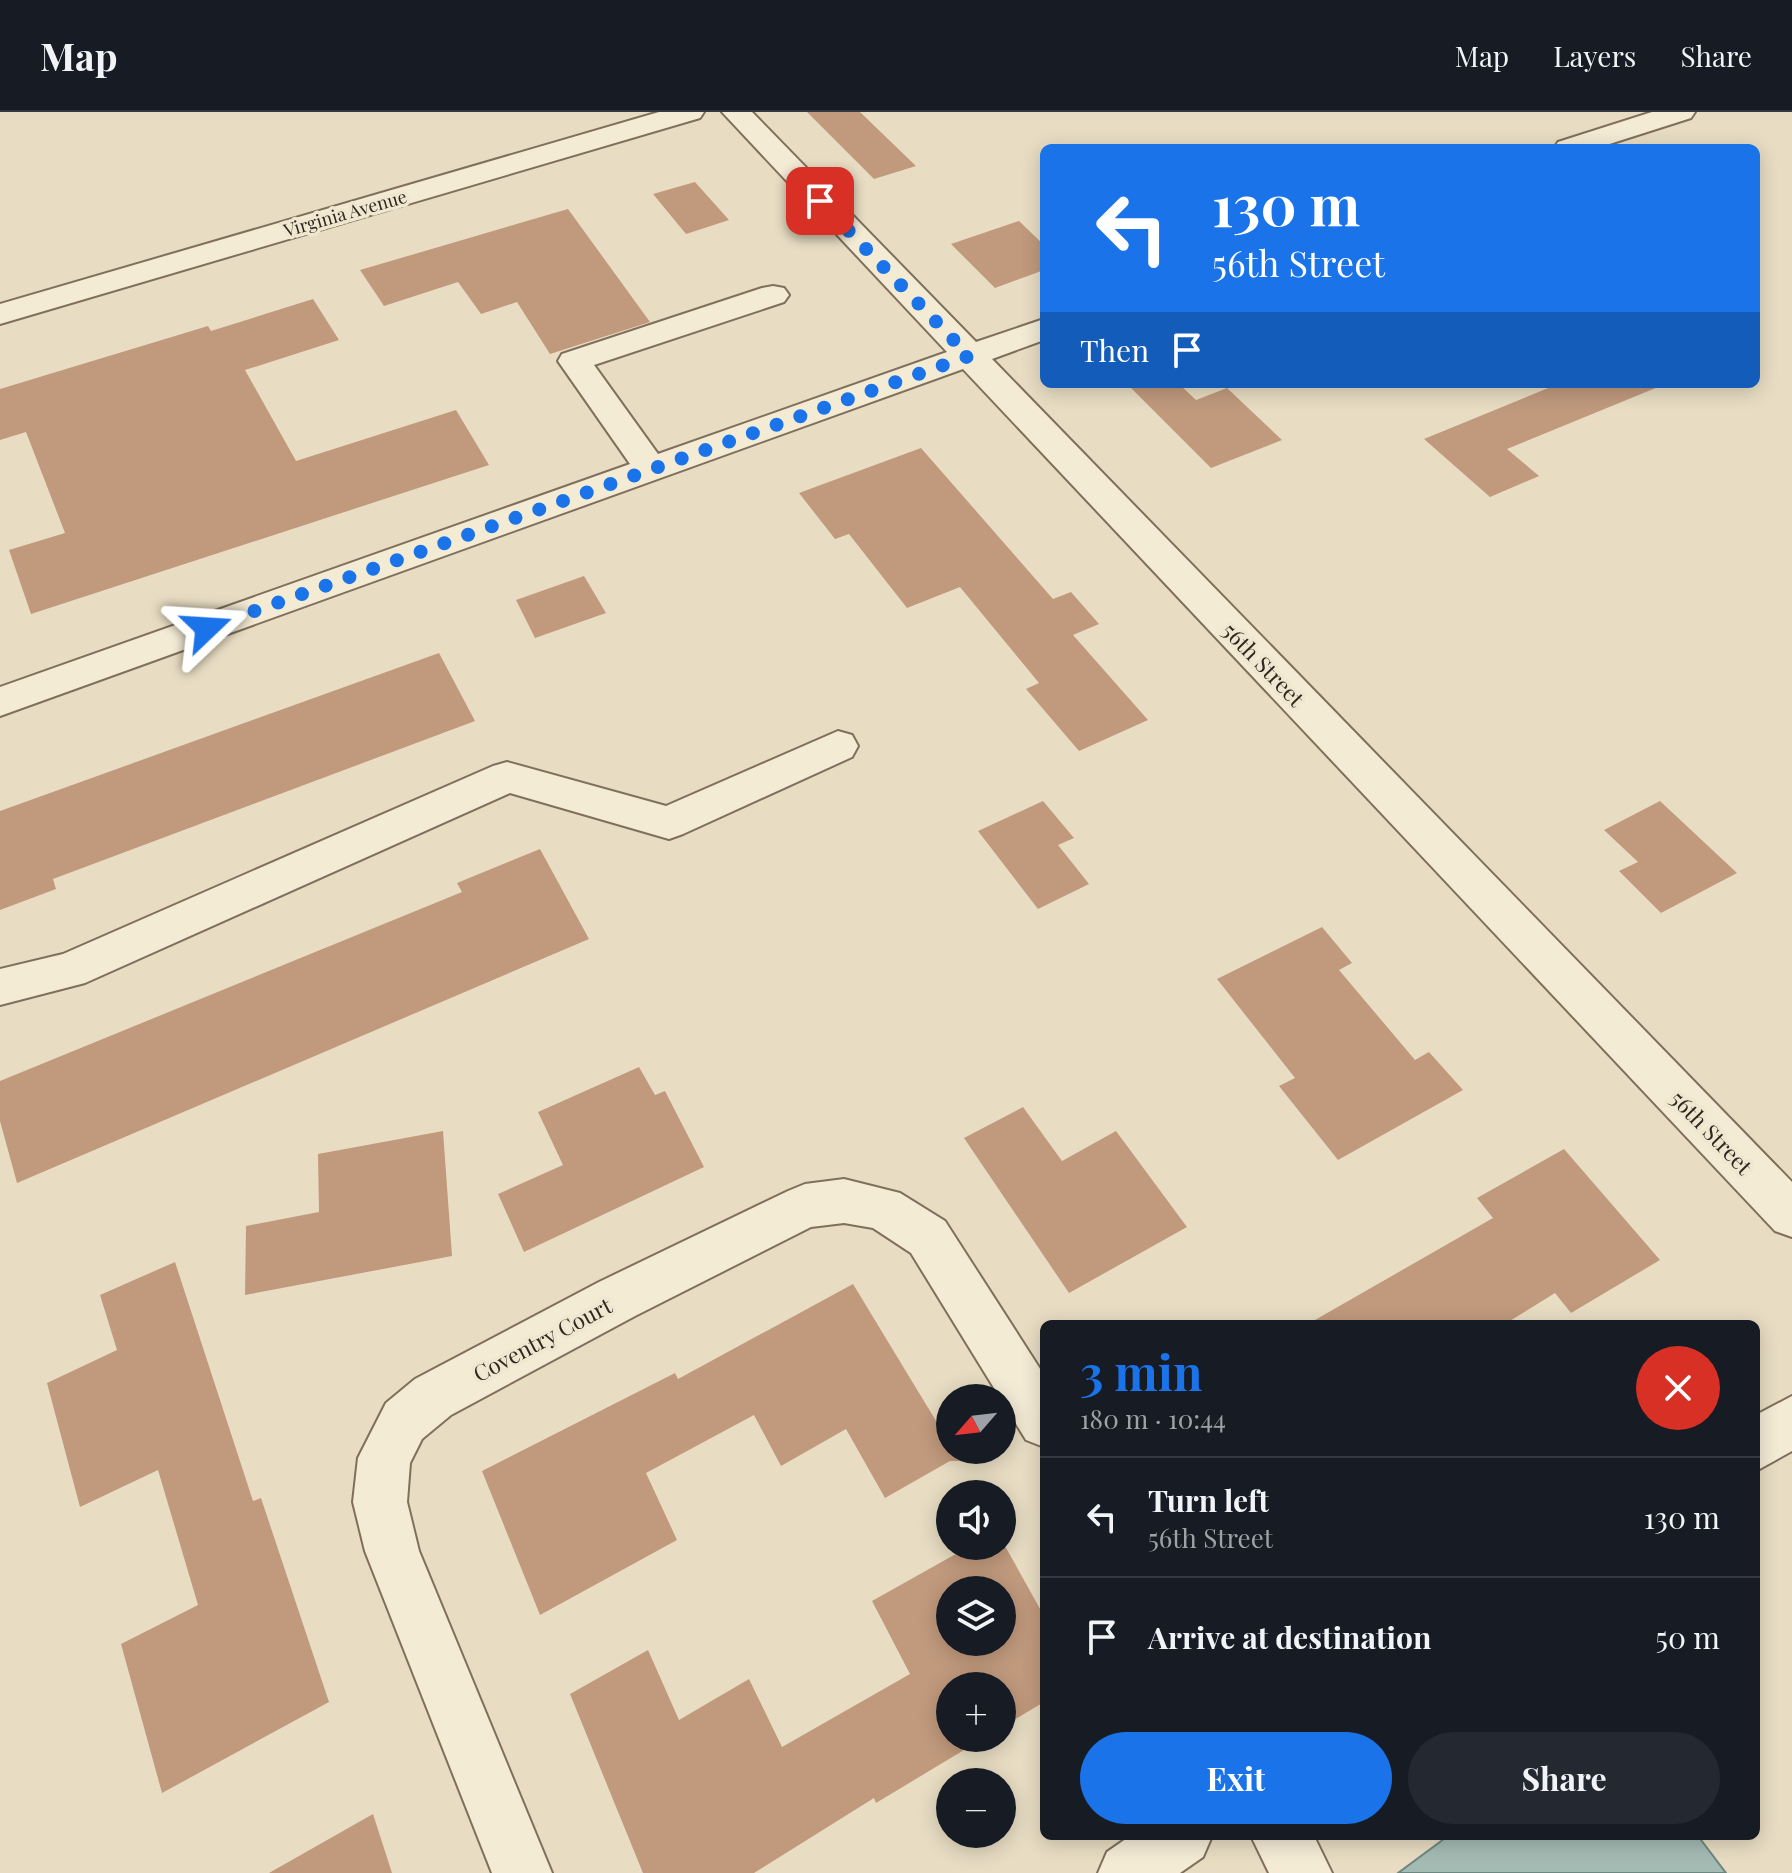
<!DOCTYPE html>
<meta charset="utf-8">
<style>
body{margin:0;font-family:"Playfair Display",serif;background:#242831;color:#f1f3f6;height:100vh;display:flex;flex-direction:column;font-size:30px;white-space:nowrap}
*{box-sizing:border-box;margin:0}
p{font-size:26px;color:#9ea1a6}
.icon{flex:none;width:44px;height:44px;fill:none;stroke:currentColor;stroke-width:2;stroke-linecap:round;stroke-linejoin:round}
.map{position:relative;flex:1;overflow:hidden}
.panel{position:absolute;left:1040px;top:1208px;width:720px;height:520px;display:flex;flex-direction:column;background:#171b24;border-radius:12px;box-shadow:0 4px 20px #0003}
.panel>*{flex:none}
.top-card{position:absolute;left:1040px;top:32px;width:720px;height:244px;border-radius:12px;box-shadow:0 4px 20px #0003;background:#1a73e8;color:#fff;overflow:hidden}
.needle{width:52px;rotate:242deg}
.fabs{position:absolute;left:936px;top:1272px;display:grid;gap:16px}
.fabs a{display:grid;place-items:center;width:80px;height:80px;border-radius:50%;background:#171b24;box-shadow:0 4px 20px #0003;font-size:40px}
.pin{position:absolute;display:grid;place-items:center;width:68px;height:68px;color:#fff;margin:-34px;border-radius:16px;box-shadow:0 4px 12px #0006}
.me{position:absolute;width:88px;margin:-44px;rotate:70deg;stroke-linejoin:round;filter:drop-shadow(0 0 6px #0008)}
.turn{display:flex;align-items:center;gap:28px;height:168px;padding:0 40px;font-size:36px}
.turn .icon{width:104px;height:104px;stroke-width:2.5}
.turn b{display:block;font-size:56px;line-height:68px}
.then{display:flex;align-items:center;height:76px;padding:0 40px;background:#0003;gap:16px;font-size:30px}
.round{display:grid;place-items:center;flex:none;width:84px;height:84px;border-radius:42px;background:#242831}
.headline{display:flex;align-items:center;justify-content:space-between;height:136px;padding:0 40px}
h1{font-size:48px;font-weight:700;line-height:60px;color:#1a73e8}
.cta{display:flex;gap:16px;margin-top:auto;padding:16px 40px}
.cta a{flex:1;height:92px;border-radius:48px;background:#1a73e8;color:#fff;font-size:32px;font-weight:700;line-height:92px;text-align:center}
.cta a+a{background:#242831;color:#f1f3f6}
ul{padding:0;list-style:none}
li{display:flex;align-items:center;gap:24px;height:120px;padding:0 40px;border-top:2px solid #363941}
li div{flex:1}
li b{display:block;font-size:30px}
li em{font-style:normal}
header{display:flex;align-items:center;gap:48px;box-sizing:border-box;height:112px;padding:0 40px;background:#171b24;border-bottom:2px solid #363941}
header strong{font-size:38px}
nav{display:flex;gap:44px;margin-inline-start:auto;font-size:28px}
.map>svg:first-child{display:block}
</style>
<header>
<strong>Map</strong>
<nav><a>Map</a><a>Layers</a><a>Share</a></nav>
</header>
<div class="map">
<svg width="1792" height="1761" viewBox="0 0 1792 1761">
<rect width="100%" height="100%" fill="#e8ddc3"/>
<path fill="#a4bbb4" stroke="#6d8881" stroke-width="2" d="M1448,1724h250l28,37h-328z"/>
<path fill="#c19a7d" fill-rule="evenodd" d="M807,0h53l56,54 -42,13z
M695,70l34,38 -43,14 -33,-40z
M568,97l82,113 -100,32 -33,-52 -36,12 -23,-32 -74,24 -24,-36z
M1019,109l25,24v25l-49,18 -44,-44z
M313,187l26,41 -94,30 51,91 160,-51 33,55 -458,149 -22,-64 56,-17 -39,-101 -26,8v-51l208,-63 3,5z
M1127,272h52l17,16 31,-12 55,52 -71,28z
M1558,272l105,1 -156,64 32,27 -49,21 -66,-58z
M921,336l132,151 18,-7 28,32 -26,11 75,85 -69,31 -53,-62 13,-6 -79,-96 -53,21 -58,-74 -14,5 -36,-46z
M584,464l22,37 -71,25 -19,-38z
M439,541l36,68 -422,158 3,10 -56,21v-99z
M1043,689l31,37 -16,7 31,39 -51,25 -60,-78z
M1660,689l77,72 -76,40 -42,-42 19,-9 -34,-32z
M540,737l49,90 -572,244 -17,-62v-40l462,-189 -5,-9z
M1322,815l30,36 -13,7 76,90 14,-8 34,38 -125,70 -59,-74 16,-8 -78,-99z
M639,955l16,28 10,-4 39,76 -180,85 -26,-58 65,-29 -25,-53z
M1023,995l39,54 54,-30 71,96 -118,66 -105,-155z
M443,1019l9,125 -207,39 1,-69 73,-14 -1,-58z
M1564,1037l96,111 -89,53 -16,-20 -50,31h-197l185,-106 -16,-20z
M175,1150l78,239 8,-3 68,204 -167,91 -41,-149 77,-39 -40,-135 -78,37 -33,-124 70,-33 -17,-55z
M853,1172l97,160v6h3l7,11h-10l-65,37 -39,-69 -65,37 -27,-51 -108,58 31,67 -137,75 -58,-144 193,-98 3,6z
M970,1434h35l39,70v86l-42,25v-41h-52v52h34l-108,65 -2,-5 -120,75h-111l-73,-179 78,-44 31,70 70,-41 33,68 128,-73 -38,-73zM950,1478h52v52h-52z
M373,1702l19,59h-123z"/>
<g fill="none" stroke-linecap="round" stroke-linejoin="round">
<defs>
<path id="minor" d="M659,0h45l-4,6 -700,206v-20z
M722,0h30l224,230 68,-23v21l-52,19 800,823v55l-17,-6 -812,-862 -963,347v-29l630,-223 -72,-103 4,-7 200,-66 11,-2 11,2 5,7 -5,7 -190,63 64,89 289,-102z
M1652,0h43l-4,6 -94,30h-43l4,-6z
M838,619l14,4 6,11 -6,11 -169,77 -14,5 -159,-46 -425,190 -85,22v-36l63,-15 430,-188 14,-4 159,44z
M844,1067l56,14 45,28 99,154v72l-18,-7 -115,-187 -38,-25 -29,-5 -33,4 -176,89 -184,99 -29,24 -12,24 -3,39 12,49 133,322h-60l-127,-322 -12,-49 5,-44 28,-55 29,-24 184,-97 189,-91 17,-7z
M1792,1284v55l-36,20v-56z
M1130,1724h82l-9,21 -23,16h-82l9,-21z
M1251,1724h63l18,37h-63z"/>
</defs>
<use href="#minor" stroke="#7f6f5c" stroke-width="4"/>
<use href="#minor" fill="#f4ebd5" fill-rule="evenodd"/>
</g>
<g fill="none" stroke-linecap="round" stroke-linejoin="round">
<path stroke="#1a73e8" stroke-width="14" stroke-dasharray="0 25.2" d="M207,516l762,-272 -149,-155"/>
</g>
<g text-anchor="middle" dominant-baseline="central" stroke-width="7" stroke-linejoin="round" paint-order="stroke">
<g font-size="18" fill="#31271e" stroke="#f0e7d1">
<text transform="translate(345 101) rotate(-16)">Virginia Avenue</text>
</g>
<g font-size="22" fill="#31271e" stroke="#f0e7d1">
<text transform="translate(1264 552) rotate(46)">56th Street</text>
<text transform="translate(1712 1020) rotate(46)">56th Street</text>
<text transform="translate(542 1227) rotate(-28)">Coventry Court</text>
</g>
</g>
</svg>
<div class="fabs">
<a><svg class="needle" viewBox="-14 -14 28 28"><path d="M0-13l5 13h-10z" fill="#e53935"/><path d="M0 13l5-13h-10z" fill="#9ea1a6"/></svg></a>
<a><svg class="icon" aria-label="sound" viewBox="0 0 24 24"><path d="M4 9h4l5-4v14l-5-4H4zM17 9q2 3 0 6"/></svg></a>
<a><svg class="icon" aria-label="layers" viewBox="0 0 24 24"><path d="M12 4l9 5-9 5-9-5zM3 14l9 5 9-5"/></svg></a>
<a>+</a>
<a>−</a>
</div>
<div class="pin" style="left:820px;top:89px;background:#d93025"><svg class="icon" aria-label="arrive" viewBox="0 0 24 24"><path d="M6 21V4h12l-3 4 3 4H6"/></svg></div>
<svg class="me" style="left:207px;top:516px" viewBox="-20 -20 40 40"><path d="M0-17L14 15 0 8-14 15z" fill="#1a73e8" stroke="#fff" stroke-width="4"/></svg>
<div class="top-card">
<div class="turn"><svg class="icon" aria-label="left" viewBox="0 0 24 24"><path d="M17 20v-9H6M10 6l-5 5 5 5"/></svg><div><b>130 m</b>56th Street</div></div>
<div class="then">Then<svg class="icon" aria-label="arrive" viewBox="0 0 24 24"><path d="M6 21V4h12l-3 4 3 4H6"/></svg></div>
</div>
<section class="panel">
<div class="headline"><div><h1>3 min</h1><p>180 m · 10:44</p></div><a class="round" style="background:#d93025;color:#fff"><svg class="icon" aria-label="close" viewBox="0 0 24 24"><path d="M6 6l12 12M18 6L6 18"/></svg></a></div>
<ul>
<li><svg class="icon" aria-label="left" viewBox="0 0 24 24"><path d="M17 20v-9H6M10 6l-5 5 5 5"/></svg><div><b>Turn left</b><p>56th Street</p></div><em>130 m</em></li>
<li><svg class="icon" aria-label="arrive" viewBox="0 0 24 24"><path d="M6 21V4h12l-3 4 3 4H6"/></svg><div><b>Arrive at destination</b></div><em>50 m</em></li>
</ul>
<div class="cta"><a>Exit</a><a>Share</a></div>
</section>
</div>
